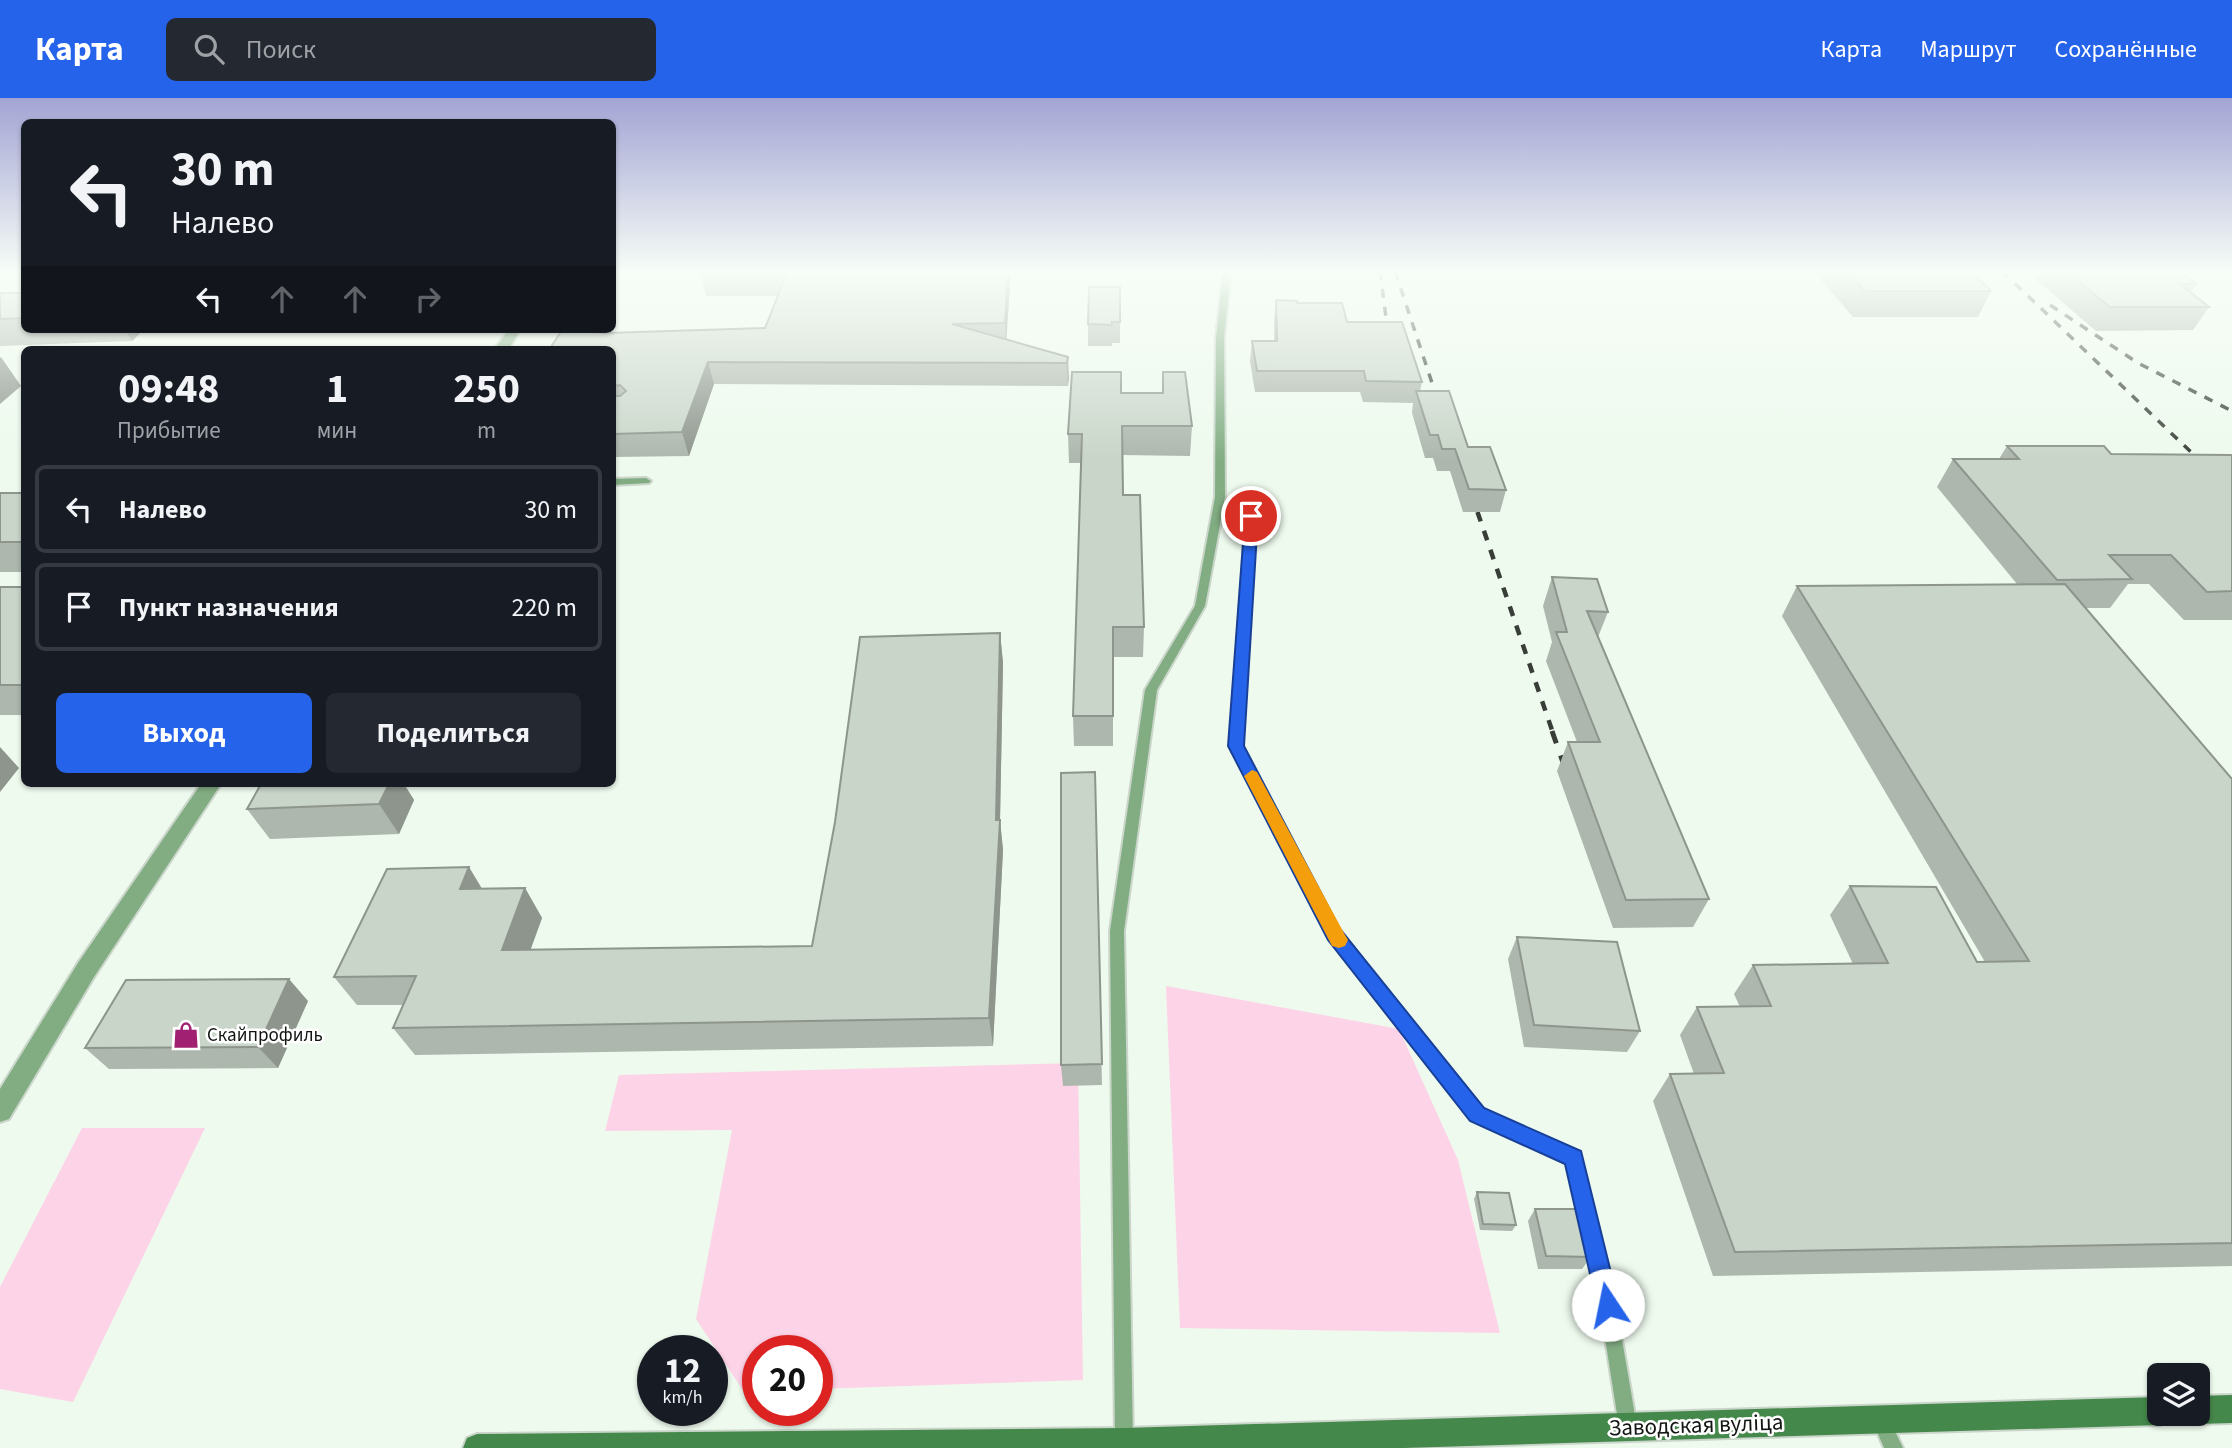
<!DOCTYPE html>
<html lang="ru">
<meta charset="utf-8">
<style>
body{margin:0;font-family:"Source Sans 3",sans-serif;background:#242831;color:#f1f3f6;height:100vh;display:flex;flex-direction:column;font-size:26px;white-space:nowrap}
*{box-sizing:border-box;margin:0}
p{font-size:23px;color:#9ea1a6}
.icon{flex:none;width:38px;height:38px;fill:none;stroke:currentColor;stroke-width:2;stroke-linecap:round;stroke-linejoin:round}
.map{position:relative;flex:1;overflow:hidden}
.details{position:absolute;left:21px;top:248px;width:595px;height:441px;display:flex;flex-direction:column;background:#171b24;border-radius:10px;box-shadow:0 2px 5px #0004}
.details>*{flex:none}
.guide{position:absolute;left:21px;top:21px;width:595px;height:214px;border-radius:10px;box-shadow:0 2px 5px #0004;background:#171b24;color:#f1f3f6;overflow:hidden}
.buttons{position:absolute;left:2147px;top:1265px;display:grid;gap:14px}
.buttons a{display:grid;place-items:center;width:63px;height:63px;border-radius:10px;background:#171b24;box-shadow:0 2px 5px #0004;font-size:35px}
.speed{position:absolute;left:637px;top:1237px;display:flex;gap:14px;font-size:35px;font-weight:700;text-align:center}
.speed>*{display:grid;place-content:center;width:91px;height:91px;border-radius:50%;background:#171b24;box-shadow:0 2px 5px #0004;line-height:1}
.speed small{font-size:18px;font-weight:400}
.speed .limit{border:10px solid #d22;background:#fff;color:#111}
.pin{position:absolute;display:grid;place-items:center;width:60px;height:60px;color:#fff;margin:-30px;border:4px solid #fff;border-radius:50%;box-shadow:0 2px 7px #0007}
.me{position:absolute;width:77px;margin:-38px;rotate:349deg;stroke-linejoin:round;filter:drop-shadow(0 0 5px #0008)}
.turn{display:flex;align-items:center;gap:24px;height:147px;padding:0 35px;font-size:32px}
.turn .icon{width:91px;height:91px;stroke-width:2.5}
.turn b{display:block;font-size:49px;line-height:60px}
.lanes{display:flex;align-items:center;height:66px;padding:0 35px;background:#0003;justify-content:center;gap:35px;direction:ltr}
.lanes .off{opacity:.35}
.eta{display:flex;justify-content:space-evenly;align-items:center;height:119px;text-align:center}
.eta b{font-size:42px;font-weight:700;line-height:49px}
.cta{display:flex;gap:14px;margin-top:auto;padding:14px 35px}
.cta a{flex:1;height:80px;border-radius:10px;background:#2563eb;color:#fff;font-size:28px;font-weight:700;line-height:80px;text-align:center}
.cta a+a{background:#242831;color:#f1f3f6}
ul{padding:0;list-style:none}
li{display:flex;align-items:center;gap:21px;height:88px;margin:0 14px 10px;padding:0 21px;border:4px solid #363941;border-radius:10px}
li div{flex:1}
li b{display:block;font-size:26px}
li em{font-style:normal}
header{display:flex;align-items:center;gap:42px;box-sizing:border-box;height:98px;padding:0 35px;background:#2563eb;color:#fff}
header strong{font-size:33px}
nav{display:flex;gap:38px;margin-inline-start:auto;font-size:24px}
.search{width:490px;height:63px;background:#242831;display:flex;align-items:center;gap:18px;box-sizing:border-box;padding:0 24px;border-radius:10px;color:#9ea1a6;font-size:26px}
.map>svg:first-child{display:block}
</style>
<header>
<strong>Карта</strong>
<div class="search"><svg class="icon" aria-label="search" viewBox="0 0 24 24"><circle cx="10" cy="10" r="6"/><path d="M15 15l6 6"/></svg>Поиск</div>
<nav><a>Карта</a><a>Маршрут</a><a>Сохранённые</a></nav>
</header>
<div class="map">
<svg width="2232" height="1350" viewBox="0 0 2232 1350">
<rect width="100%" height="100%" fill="#eefaee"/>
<path fill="#fdd3e7" d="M1166,888l233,43 59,131 42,173 -320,-5z
M1078,965l5,317 -266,9v-38h-59v40l-14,1 -48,-73 36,-189 -127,1 14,-56z
M82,1030h123l-132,274 -73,-13v-102z"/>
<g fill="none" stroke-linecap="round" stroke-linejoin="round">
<defs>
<path id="service" d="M1223,173h8l-7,67 1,159 -20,109 -48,84 -33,241 9,511 -2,6h-14l-2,-6 -5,-511 35,-241 50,-84 20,-109 1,-159z
M646,380l5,3 -2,2 -37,2v-6z
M1251,415l5,3 -14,230 97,185 143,179 97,43 33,128 25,146 -3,6 -6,3 -6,-3 -3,-6 -23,-146 -30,-118 -94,-43 -143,-181 -99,-193 16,-230z
M1881,1313l6,3 16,34h-19l-12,-28 3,-6z"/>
<path id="minor" d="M509,231h12l-13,21h-14z
M201,686h20l-127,193 -85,142 -9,3v-33l78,-126z"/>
<path id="secondary" d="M2232,1297v28l-34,1 -10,-4 -3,-6h13v-18z
M2160,1299v17h13l-3,7 -10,4 -756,23h-941l4,-10 10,-4 647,-6z"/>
</defs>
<use href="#service" stroke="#cbd6cb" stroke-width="4"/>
<use href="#minor" stroke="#cbd6cb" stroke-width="4"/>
<use href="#secondary" stroke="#cbd6cb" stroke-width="4"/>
<use href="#service" fill="#82ad83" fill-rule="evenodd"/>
<use href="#minor" fill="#82ad83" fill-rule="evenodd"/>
<use href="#secondary" fill="#45884b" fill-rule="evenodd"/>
<path stroke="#383d38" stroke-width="3.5" stroke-dasharray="9 9" stroke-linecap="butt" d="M1380,173l9,70
M1395,173l45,136
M2002,173l215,206
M2050,207l88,58 94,48"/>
<path stroke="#383d38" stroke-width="4.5" stroke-dasharray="10 10" stroke-linecap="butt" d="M2215,377l17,16
M1471,395l82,240"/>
<path stroke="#383d38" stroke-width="5" stroke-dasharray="13 13" stroke-linecap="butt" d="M1552,633l14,40"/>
</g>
<path fill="#adb7ad" d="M1011,173l-5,68 62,18v29l-354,-2 -25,72 -77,1v-107l-5,-17 158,-5 13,-32h-72l-5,-22z
M1684,173h287l20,20 -13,26h-125l-38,-44 -130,-1z
M2026,173h153l17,13 -5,9 18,14 -16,23 -97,1z
M1120,189v56h-8v3h-24v-22z
M0,195h24v36h120l-12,12 -132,5z
M1276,202l21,3 50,19 75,60 -2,9 86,99 -6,22h-37l-13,-41h-13l-4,-13h-8l-13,-45 1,-10 -50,-1 -3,-10h-105l-5,-31 2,-20h22v-21z
M1163,274l29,54 -2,30 -68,-1 1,40 21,132 -1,30h-30v89h-39l-1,-30 8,-253h-12l-1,-29 53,-41h41z
M2007,348l104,8 121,1v165h-48l-35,-36h-21l-18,24h-24l146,171v487l-519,10 -60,-175 17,-27h24l-14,-39 17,-28h43l-6,-13 19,-29 100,-1 -23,-49 20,-29 127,76h8l-203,-346 15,-30 220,-2 -80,-97 16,-28h46z
M0,395h24v79h-24z
M1552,479l56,35 -10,25 111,262 -16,28 -80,1 -56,-157 11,-29h9l-31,-81 6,-19 -9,-36z
M0,489h24v128h-24z
M1000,535l3,30 -3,157 3,30 -10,196 -578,9 -22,-27 10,-23h-46l-23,-28 148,-88 43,-1 17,30 -12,32 282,-4z
M1095,674l7,313 -39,1 -2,-21z
M261,686h143l10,16 -15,34 -129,5 -23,-30z
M1517,839l123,94 -13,21 -103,-5 -16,-88z
M308,903l-30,67 -169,1 -24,-21z
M1477,1094l39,33 -4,6 -32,-1 -6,-31z
M1535,1111l56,48 -9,12h-44l-10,-48z"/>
<path fill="#8d958d" d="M1008,173h3l-5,74 -1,-22z
M125,231h19l-12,12z
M1,259l20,29 -21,18v-46z
M1068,259l1,22 -1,7 -1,-23z
M708,264l6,22 -25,72 -7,-24z
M1000,535l3,30 -3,158 3,29 -10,196 -4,-28 7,-198z
M0,649l19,21 -19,24z
M389,686h15l10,16 -15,34 -20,-30z
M469,769l18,30 -27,-8z
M525,790l17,30 -22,61 -18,-29z
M289,881l19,22 -30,67 -20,-21z"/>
<path fill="#c9d5c9" stroke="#8d958d" stroke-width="2" d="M703,173h305l-3,52 -53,1 116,33 -1,6 -359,-1 -26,70 -70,2v-38h8l6,-5 -6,-6 -8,1v-36h-63l13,-20 45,3 158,-5 22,-55 -86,1z
M1846,173h125l20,20h-126z
M2066,173h113l17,13h-16l29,23h-99z
M1089,189h31v35h-8v3l-24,-1z
M0,195h24v25l-24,1z
M1276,202l21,1v2h45l5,19h55l20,60 -56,-1 -2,-10h-107l-5,-30h25z
M1072,274h49v21h42v-21h22l7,54h-70l1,69h17l4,132h-31v89h-40l9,-282h-14z
M1416,293h33l19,56h22l16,43 -37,-1 -14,-40h-13l-4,-14h-8z
M2007,348h97l7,8 121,1v136l-25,1 -36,-37h-62l23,24 -75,1 -104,-121h66z
M0,395h24v49h-24z
M1552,479l45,2 11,33 -21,-1 122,288 -83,1 -58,-158h32l-44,-110h11z
M2065,486l167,195v464l-497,9 -65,-178 54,-1 -27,-66 74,-1 -18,-41 135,-2 -38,-77 86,1 41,75 52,-1 -232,-375z
M0,489h24v98h-24z
M1000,535l-4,187h4l-11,198 -596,10 23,-52 -82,1 53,-108 82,-2 -9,22 65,-1 -23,62 310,-4 23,-124 25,-185z
M1095,674l7,292 -41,1v-292z
M261,686h128l-10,20 -132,5z
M1517,839l100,5 23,89 -106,-6z
M289,881l-31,68 -173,1 41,-68z
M1477,1094l32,1 7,32 -33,-1z
M1535,1111h44l12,48 -45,-1z"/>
<linearGradient id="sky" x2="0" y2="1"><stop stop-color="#a3a4d4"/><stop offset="0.48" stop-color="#f7fdf7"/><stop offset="1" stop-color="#f7fdf7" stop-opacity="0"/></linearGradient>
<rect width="2232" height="362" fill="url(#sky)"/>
<path fill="#2563eb" stroke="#184099" stroke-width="2" d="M1251,414l7,4 -14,230 96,183 144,179 97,43 38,154 -3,8 -8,3 -8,-3 -3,-8 -32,-141 -95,-43 -142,-181 -100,-194 17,-230z"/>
<path fill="#f59e0b" d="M1252,672l5,2 88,163 3,5 -3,6 -6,2 -7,-2 -88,-170z"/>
<defs>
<symbol id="shop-bare" viewBox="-9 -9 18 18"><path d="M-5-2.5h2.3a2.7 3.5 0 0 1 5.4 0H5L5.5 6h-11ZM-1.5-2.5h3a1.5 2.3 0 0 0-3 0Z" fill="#a12071" stroke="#fff" stroke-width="2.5" paint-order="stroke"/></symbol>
</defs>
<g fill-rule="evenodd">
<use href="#shop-bare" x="167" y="918" width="38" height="38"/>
</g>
<g text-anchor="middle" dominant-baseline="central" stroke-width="5" stroke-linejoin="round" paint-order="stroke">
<g font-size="19" fill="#121612" stroke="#fff" text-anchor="start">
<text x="207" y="937">Скайпрофиль</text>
</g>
<g font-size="23" fill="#121612" stroke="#fff">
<text transform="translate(1696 1327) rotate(-2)">Заводская вуліца</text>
</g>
</g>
</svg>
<div class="buttons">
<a><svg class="icon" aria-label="layers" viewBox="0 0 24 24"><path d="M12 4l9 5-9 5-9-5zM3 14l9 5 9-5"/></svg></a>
</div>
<div class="speed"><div>12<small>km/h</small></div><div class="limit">20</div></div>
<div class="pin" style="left:1251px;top:418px;background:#d93025"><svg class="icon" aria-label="arrive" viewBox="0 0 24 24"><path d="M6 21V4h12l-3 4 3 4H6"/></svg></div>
<svg class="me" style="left:1608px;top:1207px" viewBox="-20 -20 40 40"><circle r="19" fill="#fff"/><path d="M0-13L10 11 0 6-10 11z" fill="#2563eb"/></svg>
<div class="guide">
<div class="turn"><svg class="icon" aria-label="left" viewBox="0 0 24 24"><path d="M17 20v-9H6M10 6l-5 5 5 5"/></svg><div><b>30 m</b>Налево</div></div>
<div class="lanes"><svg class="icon" aria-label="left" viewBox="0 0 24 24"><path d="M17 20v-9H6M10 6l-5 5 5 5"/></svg><svg class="icon off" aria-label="ahead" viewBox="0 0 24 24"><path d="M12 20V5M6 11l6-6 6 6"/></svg><svg class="icon off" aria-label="ahead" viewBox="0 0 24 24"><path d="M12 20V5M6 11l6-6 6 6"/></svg><svg class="icon off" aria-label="right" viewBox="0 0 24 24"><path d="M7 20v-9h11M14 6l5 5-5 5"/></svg></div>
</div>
<section class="details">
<div class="eta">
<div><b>09:48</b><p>Прибытие</p></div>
<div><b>1</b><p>мин</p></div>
<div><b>250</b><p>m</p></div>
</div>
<ul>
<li><svg class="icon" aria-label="left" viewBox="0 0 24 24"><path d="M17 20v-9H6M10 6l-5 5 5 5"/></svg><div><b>Налево</b></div><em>30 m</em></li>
<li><svg class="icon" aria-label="arrive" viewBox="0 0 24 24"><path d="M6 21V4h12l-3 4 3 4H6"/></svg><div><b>Пункт назначения</b></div><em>220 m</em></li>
</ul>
<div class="cta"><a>Выход</a><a>Поделиться</a></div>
</section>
</div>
